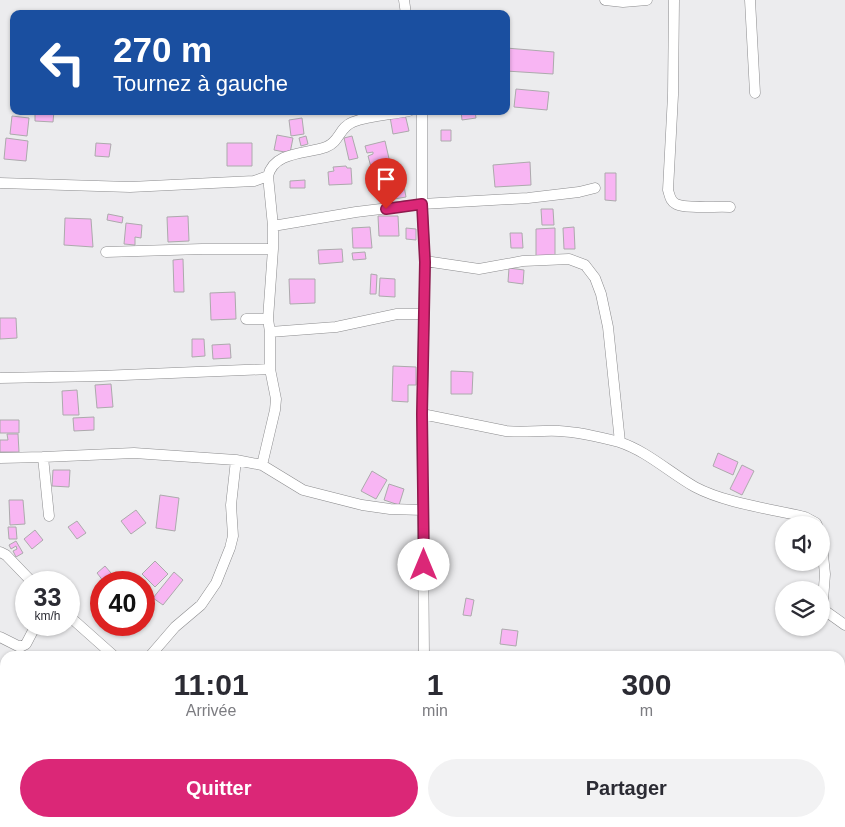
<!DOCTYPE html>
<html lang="fr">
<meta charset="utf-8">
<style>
body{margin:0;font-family:Helvetica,sans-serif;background:#f2f2f3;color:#2b2b33;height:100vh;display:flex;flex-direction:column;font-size:19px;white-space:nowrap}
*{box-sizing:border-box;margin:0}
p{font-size:16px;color:#7c7c81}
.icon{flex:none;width:28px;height:28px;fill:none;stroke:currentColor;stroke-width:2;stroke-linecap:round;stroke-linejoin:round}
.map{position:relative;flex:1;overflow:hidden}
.side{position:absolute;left:0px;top:651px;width:845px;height:176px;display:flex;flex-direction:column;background:#fff;border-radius:15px 15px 0 0;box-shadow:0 1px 4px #0004}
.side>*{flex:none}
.banner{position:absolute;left:10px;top:10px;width:500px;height:105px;border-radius:10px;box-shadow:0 1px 4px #0004;background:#1a4fa0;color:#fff;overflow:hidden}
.fabs{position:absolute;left:775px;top:516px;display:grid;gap:10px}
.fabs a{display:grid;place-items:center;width:55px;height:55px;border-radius:50%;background:#fff;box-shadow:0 1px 4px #0004;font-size:25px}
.speed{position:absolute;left:15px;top:571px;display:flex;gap:10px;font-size:25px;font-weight:700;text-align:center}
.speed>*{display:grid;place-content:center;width:65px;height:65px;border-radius:50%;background:#fff;box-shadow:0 1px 4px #0004;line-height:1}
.speed small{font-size:12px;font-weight:400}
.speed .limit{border:8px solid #d22;background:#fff;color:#111}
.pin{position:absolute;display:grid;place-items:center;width:42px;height:42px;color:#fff;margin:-51px -21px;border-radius:50% 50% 50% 0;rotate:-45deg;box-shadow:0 0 5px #0007}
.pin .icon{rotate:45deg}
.me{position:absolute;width:55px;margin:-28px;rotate:0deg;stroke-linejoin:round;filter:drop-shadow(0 0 4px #0008)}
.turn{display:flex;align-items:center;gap:18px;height:105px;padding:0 20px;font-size:22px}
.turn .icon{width:65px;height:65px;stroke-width:2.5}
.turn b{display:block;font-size:35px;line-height:42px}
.eta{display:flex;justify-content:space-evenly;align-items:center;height:85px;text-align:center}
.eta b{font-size:30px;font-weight:600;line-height:35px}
.action{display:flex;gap:10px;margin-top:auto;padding:10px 20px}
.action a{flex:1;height:58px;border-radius:30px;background:#db2777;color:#fff;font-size:20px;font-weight:600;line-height:58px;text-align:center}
.action a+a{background:#f2f2f3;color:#2b2b33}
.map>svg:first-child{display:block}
</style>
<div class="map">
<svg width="845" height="827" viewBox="0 0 845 827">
<rect width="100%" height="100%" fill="#ececee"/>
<path fill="#f8b5f3" stroke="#acaaac" d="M506,48l48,4 -1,22 -47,-3z
M516,89l33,3 -2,18 -33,-3z
M35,111h19l-1,11 -18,-1z
M461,111h14l1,7 -14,2z
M405,114l4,17 -16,3 -3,-17z
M12,116l17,2 -2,18 -17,-2z
M302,118l2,16 -13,2 -2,-16z
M441,130h10v11h-10z
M277,135l16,3 -3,15 -16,-3z
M306,136l2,8 -7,2 -2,-8z
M352,136l6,22 -9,2 -5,-22z
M6,138l22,3 -2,20 -22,-2z
M385,141l5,22 -19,4 -3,-11 5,-2v-2l-6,1 -2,-7z
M96,143l15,1 -2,13 -14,-1z
M227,143h25v23h-25z
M530,162l1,23 -36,2 -2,-22z
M346,166l1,2h4l1,16 -23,1 -1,-13 6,-1 -1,-4z
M605,173h11v28l-11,-1z
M402,175l4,22 -18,3 -3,-23z
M305,180v8h-15v-7z
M541,209h12l1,16h-12z
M108,214l15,3 -1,6 -15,-3z
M188,216l1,25 -21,1 -1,-25z
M378,216h20l1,20h-20z
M65,218l26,1 2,28 -29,-2z
M126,223l16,2 -1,13 -6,-1v8l-11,-1z
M370,227l2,21h-19l-1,-20z
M574,227l1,22h-11l-1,-21z
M406,228l10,1v11l-10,-1z
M555,228v31h-19v-30z
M510,233h12l1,15h-12z
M342,249l1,13 -24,2 -1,-14z
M365,252l1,7 -13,1 -1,-7z
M183,259l1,33h-10l-1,-32z
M509,268l15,2 -1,14 -15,-2z
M371,274l6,1 -1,19h-6z
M380,278l15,1v18l-16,-1z
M289,279h26v24l-25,1z
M235,292l1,27 -25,1 -1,-27z
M0,318h16l1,20 -17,1z
M192,339h12l1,17 -13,1z
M230,344l1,14 -18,1 -1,-14z
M393,366l23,1v18h-8v17l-16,-1z
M451,371l22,1 -1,22h-21z
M111,384l2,23 -16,1 -2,-23z
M77,390l2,25h-16l-1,-24z
M94,417v13l-20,1 -1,-13z
M0,420h19v13h-19z
M7,434h11l1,18h-19v-12h8z
M718,453l20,9 -5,13 -20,-9z
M742,465l12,6 -12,24 -12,-6z
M53,470h17l-1,17 -17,-1z
M372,471l15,9 -11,19 -15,-8z
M389,484l15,5 -5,16 -15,-5z
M160,495l19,3 -4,33 -19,-3z
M9,500h14l2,24 -15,1z
M136,510l10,13 -15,11 -10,-13z
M77,521l9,12 -9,6 -9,-12z
M8,527h8l1,12h-8z
M35,530l8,10 -11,9 -8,-10z
M16,541l7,12 -7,4 -3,-6 4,-2 -1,-3 -5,3 -2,-4z
M155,561l13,13 -13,13 -13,-13z
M105,566l12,14 -2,2h-11l-7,-9z
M174,572l9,8 -20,25 -10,-7z
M466,598l8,2 -3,16 -8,-1z
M502,629l16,2 -2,15 -16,-2z
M276,822h18v5h-19z"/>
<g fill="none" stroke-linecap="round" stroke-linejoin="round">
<defs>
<path id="minor" d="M404,0l2,14
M605,0l18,2 24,-2
M674,0l-1,95 -5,95c2,6 2,11 8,14 10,5 42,2 54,3
M750,0l5,93
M422,111v93l3,57 -3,153 2,242
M268,176c6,-25 39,-22 58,-29 14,-5 13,-20 27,-25 17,-7 38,-7 56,-11
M0,183l130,4 124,-6 14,-5 5,50
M106,252l96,-3h71v-23l83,-14 66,-8 106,-6 51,-6 16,-4
M425,261l54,8 44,-8 46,-2 16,6 10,13 6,16 7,33 12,115
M246,319h22l5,-70
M268,319l2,13 66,-5 61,-13h27
M0,378l100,-2 170,-7v-37
M422,414l84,17c18,2 35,-1 53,0 20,1 41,6 60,11 28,9 51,31 76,45 30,16 76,22 110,30l11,6 1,2
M43,457l91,-4 102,7 26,5 13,-55 1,-11 -6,-30
M0,458l43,-1 6,59
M262,465l41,25 59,15 28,4 33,1
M821,536l4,38 -2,26 1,10 21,15
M0,552l6,3 26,27
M69,616l45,40
M0,637l20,10 6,-3 10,-19
M150,656l25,-29 26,-22 15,-22 14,-35 3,-12 -2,-31 5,-45
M0,785l5,37
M324,822l5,5
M430,822v5
M789,827l6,-4"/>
</defs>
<use href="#minor" stroke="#8b8b8d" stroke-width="11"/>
<use href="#minor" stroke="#fff" stroke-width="10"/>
</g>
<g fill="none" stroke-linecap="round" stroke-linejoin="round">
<defs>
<path id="route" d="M386,209l36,-5 3,58 -3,152 2,151"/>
</defs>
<use href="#route" stroke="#8e194d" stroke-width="12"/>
<use href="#route" stroke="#db2777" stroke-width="9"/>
</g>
</svg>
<div class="fabs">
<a><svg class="icon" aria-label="sound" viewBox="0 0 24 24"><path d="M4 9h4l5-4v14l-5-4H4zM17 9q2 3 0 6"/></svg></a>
<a><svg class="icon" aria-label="layers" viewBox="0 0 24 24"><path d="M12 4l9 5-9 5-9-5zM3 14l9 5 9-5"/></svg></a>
</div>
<div class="speed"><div>33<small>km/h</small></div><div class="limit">40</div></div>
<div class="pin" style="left:386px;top:209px;background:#d93025"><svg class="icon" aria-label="arrive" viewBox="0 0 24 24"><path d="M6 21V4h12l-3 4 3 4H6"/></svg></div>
<svg class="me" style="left:424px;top:565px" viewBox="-20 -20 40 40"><circle r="19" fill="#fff"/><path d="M0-13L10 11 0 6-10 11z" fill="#db2777"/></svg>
<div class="banner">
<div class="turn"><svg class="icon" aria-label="left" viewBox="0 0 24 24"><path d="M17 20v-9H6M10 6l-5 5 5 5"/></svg><div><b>270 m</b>Tournez à gauche</div></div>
</div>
<section class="side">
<div class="eta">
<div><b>11:01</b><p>Arrivée</p></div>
<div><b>1</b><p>min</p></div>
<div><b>300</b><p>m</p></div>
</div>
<div class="action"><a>Quitter</a><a>Partager</a></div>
</section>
</div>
